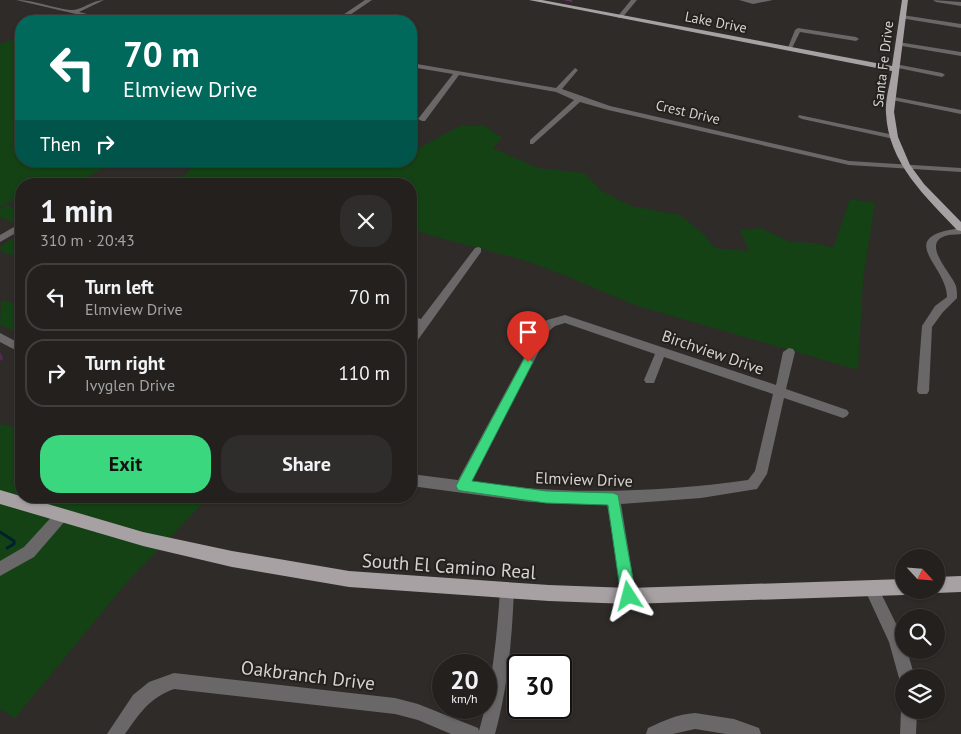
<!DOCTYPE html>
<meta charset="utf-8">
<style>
body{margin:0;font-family:"PT Sans",sans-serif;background:#2f2d2b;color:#f1f3f6;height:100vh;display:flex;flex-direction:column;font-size:19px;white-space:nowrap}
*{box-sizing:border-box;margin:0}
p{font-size:16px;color:#a3a3a4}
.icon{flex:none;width:28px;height:28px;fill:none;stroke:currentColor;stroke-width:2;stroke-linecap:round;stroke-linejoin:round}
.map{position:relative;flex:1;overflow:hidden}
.sheet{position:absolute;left:15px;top:178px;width:402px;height:325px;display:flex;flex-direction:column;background:#23201e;border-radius:20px;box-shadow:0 1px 4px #0004,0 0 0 1px #403e3c}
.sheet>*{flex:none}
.top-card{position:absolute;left:15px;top:15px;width:402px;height:152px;border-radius:20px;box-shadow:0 1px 4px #0004,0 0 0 1px #403e3c;background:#00695c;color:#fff;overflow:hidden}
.needle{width:32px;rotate:116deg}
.buttons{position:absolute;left:895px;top:549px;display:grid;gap:10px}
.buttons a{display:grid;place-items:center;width:50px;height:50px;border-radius:50%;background:#23201e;box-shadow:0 1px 4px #0004,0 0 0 1px #403e3c;font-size:25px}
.speed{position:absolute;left:432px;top:654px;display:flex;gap:10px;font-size:25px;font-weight:700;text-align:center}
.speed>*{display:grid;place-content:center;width:65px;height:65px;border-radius:50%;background:#23201e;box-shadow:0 1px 4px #0004,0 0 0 1px #403e3c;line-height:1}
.speed small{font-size:12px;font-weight:400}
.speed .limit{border:2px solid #111;border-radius:8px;background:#fff;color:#111}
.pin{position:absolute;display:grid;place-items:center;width:42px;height:42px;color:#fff;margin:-51px -21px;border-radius:50% 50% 50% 0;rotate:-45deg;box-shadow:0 0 5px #0007}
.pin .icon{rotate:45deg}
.me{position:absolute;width:55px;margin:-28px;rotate:351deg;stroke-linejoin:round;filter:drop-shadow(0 0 4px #0008)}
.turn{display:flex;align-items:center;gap:18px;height:105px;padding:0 25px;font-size:22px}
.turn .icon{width:65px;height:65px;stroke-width:2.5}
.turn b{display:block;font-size:35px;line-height:42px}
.then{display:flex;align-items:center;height:48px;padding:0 25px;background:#0003;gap:10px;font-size:19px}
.round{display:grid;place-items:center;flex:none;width:52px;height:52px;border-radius:20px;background:#2f2d2b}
.head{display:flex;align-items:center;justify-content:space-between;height:85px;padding:0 25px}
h1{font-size:30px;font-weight:700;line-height:38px}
.button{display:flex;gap:10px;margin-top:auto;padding:10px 25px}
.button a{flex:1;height:58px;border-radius:20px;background:#3ad77f;color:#111;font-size:20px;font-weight:700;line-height:58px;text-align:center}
.button a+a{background:#2f2d2b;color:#f1f3f6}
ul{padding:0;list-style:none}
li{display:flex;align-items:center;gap:15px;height:68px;margin:0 10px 8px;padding:0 15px;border:2px solid #403e3c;border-radius:20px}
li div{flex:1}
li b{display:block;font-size:19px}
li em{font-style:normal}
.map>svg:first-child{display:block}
</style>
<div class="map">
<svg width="961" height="734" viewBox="0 0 961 734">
<rect width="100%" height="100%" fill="#2f2b28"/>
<path fill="#144215" d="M21,37v124h95l-41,23h-54v23l-11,-6 -10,6v-163z
M460,126h25l17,12 -9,10 45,20 47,5 15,17 31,16 49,9 22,18 13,15 34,3 -9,-21 21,-2 29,14 25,1 18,5 17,-49 25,4 -12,76 -5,91 -220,-64c-38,-14 -74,-33 -113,-45 -37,-12 -76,-19 -114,-32v-45h-269l4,-4 38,-4 15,-15h212v-12h6z
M5,206h4l12,5v9l-7,3 -14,-6v-8z
M21,233v26l-21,-9v-3z
M1,300l20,5v29l-21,-9z
M0,424l21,5v67h189l-83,86 -112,136 -15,-9z"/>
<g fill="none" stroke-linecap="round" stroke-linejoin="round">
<path stroke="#00202c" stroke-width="3" d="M0,532l14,9v3l-7,4"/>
<path fill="#696768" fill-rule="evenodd" d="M16,0c19,0 36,8 54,10 11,1 22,-10 34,-10l-25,12 37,9h-10z
M365,0h7l-31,21h-7z
M631,0h6l-15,18h-4v-2z
M739,0h34l-20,4z
M933,0l28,2v4l-25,-4z
M902,15l59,9v4l-61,-10 -1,-1z
M798,28l58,9 3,2 -3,2 -56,-9 -9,18h-4l8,-20z
M898,42l63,10v4l-65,-11v-2z
M411,63l145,25 19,-20 3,2 -16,19 48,17 239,55 112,7v4l-112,-7 -241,-55 -28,-8 -47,42h-3v-4l44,-40 -18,-8 -97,-17 -34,46h-3l-4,-2 35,-45 -42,-7z
M895,64l47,9 3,2 -3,2 -49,-10 -1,-1z
M889,96l72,14v4l-69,-14h-3z
M799,115l95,20 4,2 -4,2 -92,-20 -4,-2z
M21,223v7l-21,12v-7z
M961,228v6c-5,1 -11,0 -16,2 -24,8 7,38 11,50 1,4 1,8 1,12l-14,14 -11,15 -3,64 -2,3h-8l-2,-3 5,-65 13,-20 12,-9c0,-32 -55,-60 14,-69z
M478,247l3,1v4l-66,92 -4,1v-12l6,-7 -6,-2v-8l10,3 54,-71z
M565,315l211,70 7,-33 6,-4 4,1 2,3 -9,37 61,21 2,3 -2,3 -4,2 -59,-20 -17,76 -10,15 -56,9 -80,6 15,92 -2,5 -5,2 -5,-2 -2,-5 -15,-92 -77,-2 -119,-16v-12l47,6 84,-156 5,-4zM565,323l90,31 -11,26 2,3h8l10,-26 109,37 -18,77 -7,9c-93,13 -184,15 -277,2l79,-152 5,-4z
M0,333l21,11v9l-21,-11z
M61,510l5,2 2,4 -2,4 -32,37 -34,19v-15l24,-14 32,-35z
M871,581l5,2 28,57v10h3l8,28h-11v7l-5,-7 -10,-36 -25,-54 2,-5z
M507,583l5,2 2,5c-2,49 -6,97 -19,144h-44l-33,-14 -23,-6 -221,-25c-25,9 -34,24 -49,45h-18l26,-39 16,-13 25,-9 221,25 23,6 60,24 1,3c13,-45 18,-93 21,-141l2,-5z
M903,704l1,6h13l-1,24h-16l1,-24z
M695,713l39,6 25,9 2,6h-35l-31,-5 -22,5h-27l2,-6c15,-7 30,-14 47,-15z"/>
<path fill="#a7a1a3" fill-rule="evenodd" d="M529,0h13l350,66 10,-66h6l-14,112 4,25 12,28 14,19 37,38v9l-4,-1c-31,-33 -69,-67 -71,-117 -1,-13 4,-29 6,-42z
M0,490l143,42 89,19 117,20 200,14 80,3 275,-9v11h7l-1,3 -6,2 -275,9 -80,-3 -200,-14 -117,-20 -89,-21 -143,-42z
M961,576v16l-25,1 -6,-2 6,-1v-13z"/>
</g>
<path fill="#613466" d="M563,0h9v2z"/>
<path fill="#4f2b53" d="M0,352l2,3 1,4 -3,2z"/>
<path fill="#3ad77f" stroke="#268c53" d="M528,358l5,4 -61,119 74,10 67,2 5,2 18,101 -2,5 -5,2 -5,-2 -3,-5 -13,-91 -62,-2 -84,-12 -4,-1 -2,-4 68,-127z"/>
<g text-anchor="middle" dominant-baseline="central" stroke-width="4" stroke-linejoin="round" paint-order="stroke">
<g font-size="14" fill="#d6d3d1" stroke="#25211f">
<text transform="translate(716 22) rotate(11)">Lake Drive</text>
<text transform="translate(883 64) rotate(-83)">Santa Fe Drive</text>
<text transform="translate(688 112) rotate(13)">Crest Drive</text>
</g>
<g font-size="16" fill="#d6d3d1" stroke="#25211f">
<text transform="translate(713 352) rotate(19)">Birchview Drive</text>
<text transform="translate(584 479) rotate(2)">Elmview Drive</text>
</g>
<g font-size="19" fill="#d6d3d1" stroke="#25211f">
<text transform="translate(449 566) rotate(4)">South El Camino Real</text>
<text transform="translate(308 675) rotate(7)">Oakbranch Drive</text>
</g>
</g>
</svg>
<div class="buttons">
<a><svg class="needle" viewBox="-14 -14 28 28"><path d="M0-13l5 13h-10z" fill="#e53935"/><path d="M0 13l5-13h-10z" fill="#a3a3a4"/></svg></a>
<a><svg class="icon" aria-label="search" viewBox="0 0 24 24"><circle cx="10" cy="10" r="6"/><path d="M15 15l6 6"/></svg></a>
<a><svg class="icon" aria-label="layers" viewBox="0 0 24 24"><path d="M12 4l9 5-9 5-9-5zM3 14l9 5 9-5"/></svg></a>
</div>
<div class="speed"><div>20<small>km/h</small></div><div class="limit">30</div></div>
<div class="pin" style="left:528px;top:362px;background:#d93025"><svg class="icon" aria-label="arrive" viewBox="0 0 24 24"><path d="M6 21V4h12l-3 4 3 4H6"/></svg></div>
<svg class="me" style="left:629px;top:596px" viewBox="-20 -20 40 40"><path d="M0-17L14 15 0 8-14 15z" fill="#3ad77f" stroke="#fff" stroke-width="4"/></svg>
<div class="top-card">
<div class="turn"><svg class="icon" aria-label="left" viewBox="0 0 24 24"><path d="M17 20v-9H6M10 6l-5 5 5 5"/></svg><div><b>70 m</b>Elmview Drive</div></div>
<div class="then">Then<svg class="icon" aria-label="right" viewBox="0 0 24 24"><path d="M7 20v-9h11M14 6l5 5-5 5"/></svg></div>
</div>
<section class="sheet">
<div class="head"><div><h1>1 min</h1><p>310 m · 20:43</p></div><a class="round"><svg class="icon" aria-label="close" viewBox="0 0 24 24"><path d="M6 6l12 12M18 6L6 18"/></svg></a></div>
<ul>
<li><svg class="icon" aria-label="left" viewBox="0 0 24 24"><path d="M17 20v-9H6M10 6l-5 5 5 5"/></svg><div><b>Turn left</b><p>Elmview Drive</p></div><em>70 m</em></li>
<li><svg class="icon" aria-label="right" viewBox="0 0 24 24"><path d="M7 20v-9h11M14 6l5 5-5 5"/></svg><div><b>Turn right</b><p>Ivyglen Drive</p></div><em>110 m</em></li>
</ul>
<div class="button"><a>Exit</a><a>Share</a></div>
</section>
</div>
